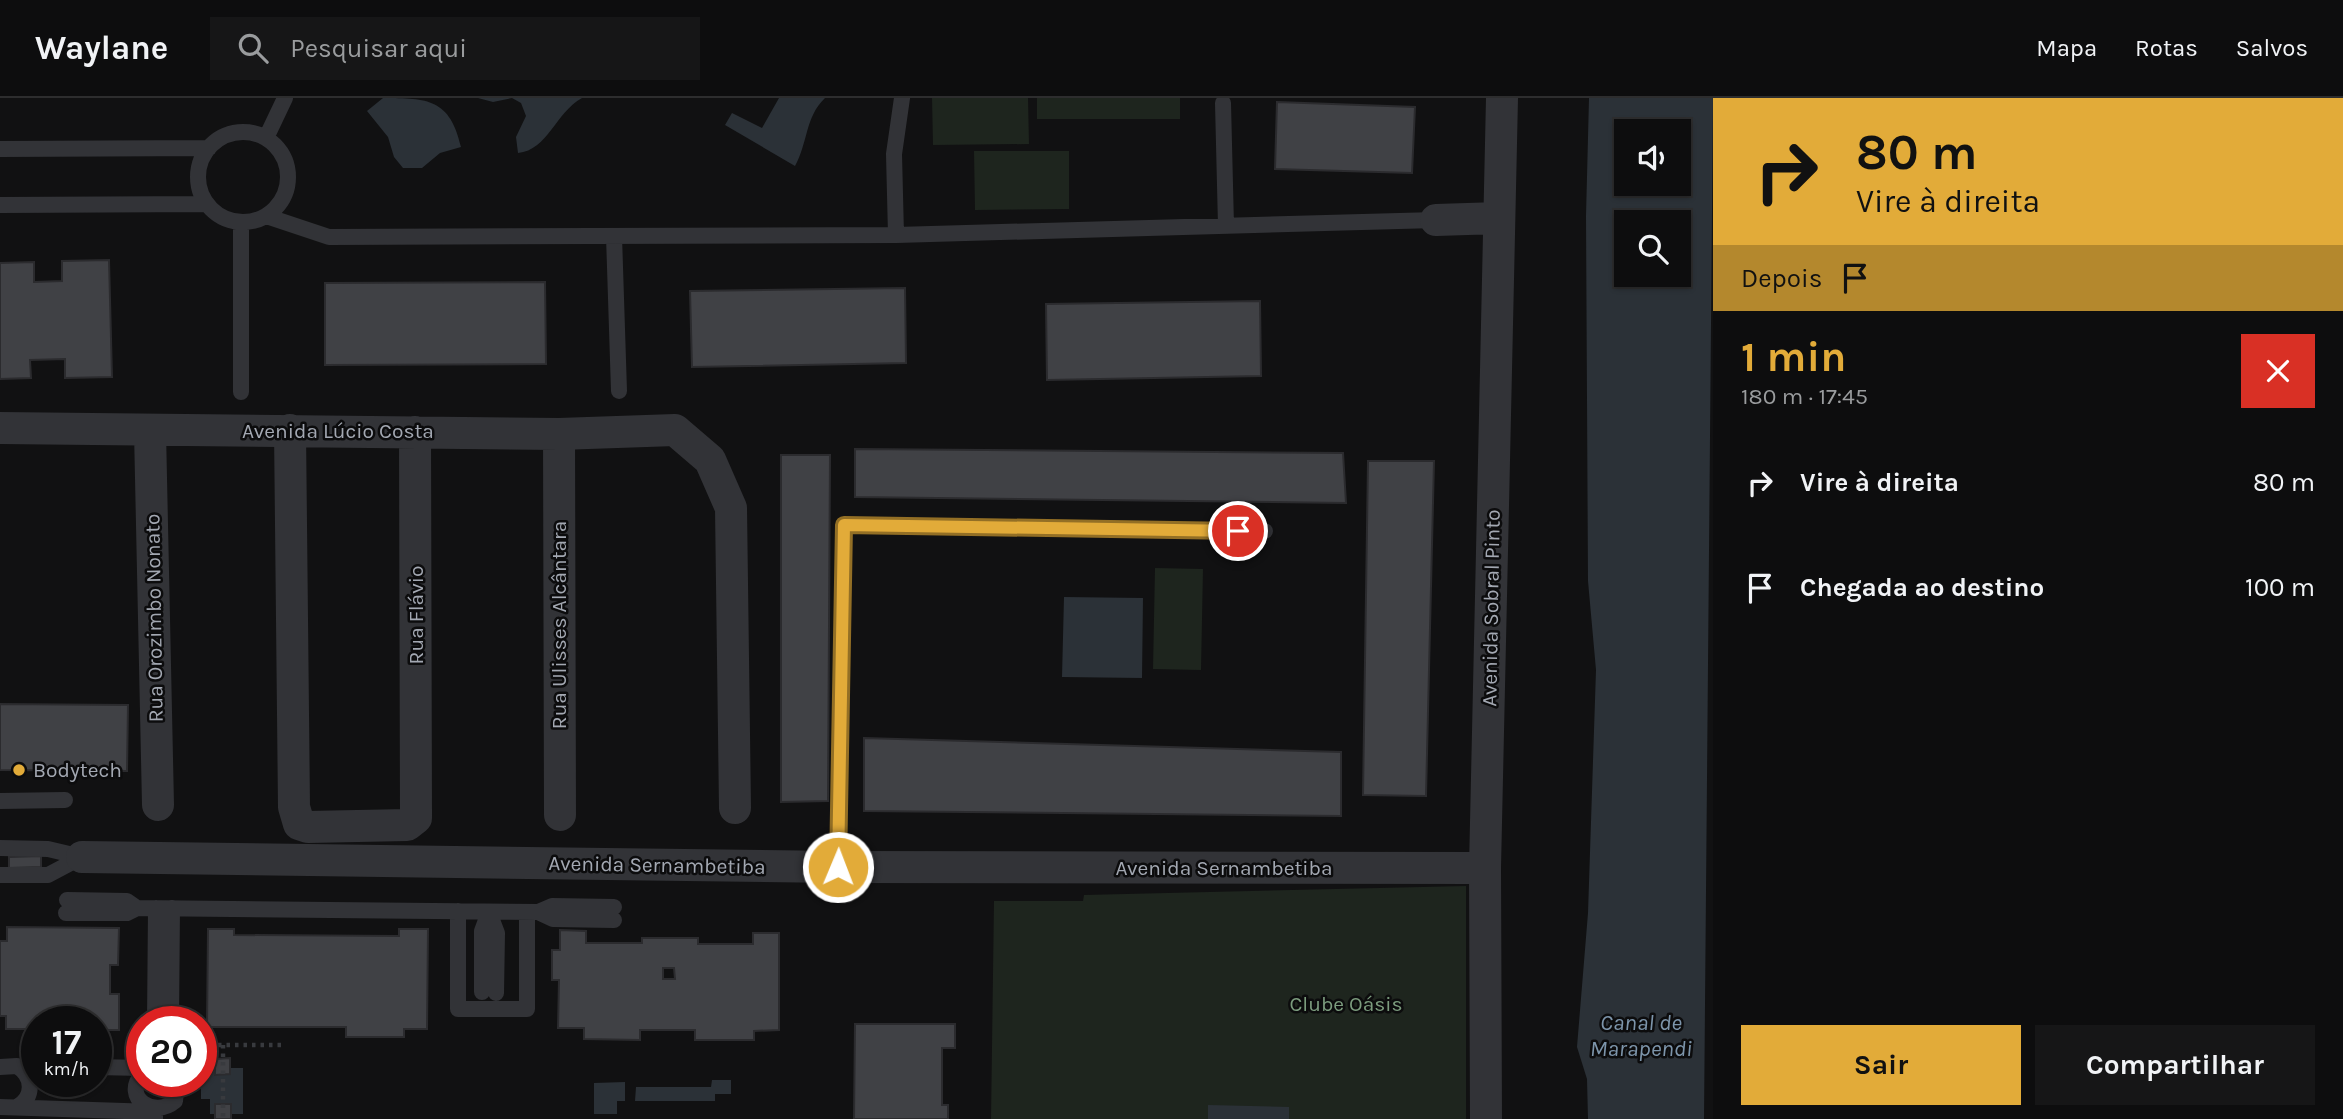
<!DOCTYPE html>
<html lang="pt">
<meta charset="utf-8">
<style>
body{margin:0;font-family:Karla,sans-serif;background:#161617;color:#f1f3f6;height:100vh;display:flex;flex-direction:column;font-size:26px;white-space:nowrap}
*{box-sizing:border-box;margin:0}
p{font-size:23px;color:#9a9c9e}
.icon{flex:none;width:38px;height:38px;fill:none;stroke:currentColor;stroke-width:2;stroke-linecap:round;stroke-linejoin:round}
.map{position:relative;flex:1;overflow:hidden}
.sheet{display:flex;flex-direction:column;background:#0d0d0e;width:630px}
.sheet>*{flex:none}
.banner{background:#e2ab39;color:#111;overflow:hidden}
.tools{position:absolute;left:1614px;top:21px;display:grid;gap:14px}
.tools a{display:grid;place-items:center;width:77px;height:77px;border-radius:0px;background:#0d0d0e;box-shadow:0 2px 5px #0004,0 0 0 2px #2d2d2e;font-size:35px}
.speed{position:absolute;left:21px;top:908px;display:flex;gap:14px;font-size:35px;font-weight:700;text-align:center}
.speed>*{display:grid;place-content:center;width:91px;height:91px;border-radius:50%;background:#0d0d0e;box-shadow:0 2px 5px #0004,0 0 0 2px #2d2d2e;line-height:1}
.speed small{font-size:18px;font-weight:400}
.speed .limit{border:10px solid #d22;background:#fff;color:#111}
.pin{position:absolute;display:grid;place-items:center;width:60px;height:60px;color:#fff;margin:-30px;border:4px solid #fff;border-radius:50%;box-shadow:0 2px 7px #0007}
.me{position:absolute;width:77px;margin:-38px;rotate:1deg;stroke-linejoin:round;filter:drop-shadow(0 0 5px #0008)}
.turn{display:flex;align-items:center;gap:24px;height:147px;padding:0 28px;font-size:32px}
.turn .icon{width:91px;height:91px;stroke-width:2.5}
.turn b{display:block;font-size:49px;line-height:60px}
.then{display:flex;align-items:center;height:66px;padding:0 28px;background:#0003;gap:14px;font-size:26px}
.round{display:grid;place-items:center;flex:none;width:74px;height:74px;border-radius:0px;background:#161617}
.summary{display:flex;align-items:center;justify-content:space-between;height:119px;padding:0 28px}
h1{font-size:42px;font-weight:700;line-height:52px;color:#e2ab39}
.action{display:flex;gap:14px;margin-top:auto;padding:14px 28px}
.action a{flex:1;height:80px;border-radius:0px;background:#e2ab39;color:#111;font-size:28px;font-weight:700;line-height:80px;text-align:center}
.action a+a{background:#161617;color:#f1f3f6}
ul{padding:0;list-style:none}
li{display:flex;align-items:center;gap:21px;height:105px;padding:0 28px}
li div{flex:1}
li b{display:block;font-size:26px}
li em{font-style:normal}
header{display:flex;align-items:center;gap:42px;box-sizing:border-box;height:98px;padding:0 35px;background:#0d0d0e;border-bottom:2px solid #2d2d2e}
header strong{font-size:33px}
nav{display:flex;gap:38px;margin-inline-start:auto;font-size:24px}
.search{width:490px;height:63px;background:#161617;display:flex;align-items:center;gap:18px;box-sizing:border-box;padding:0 24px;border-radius:0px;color:#9a9c9e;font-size:26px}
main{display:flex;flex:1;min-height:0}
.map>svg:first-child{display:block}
</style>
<header>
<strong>Waylane</strong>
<div class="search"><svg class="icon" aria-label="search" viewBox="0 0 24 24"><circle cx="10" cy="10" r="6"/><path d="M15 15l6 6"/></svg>Pesquisar aqui</div>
<nav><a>Mapa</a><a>Rotas</a><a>Salvos</a></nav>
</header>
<main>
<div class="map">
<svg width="1713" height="1021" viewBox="0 0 1713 1021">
<rect width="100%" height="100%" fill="#111112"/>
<path fill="#1e251e" d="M932,0h96l1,46 -96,1z
M1037,0h143v21h-143z
M974,53h95v58l-94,1z
M1155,470l48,1 -2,101 -48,-1z
M1466,788v233h-475l3,-218h89l1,-6z"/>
<path fill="#2b3137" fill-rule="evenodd" d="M383,0c45,0 67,1 78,49l-21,6 -18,15h-19l-9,-11 -6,-20 -21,-26z
M478,0h104c-27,15 -34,52 -64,55l-2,-16 10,-21 -5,-13 -9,-5 -19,4z
M779,0h46c-20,19 -17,45 -30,68l-70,-41 7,-12 30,15z
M1589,0h124l-9,1021h-116l-1,-40 -10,-32 11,-134 8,-243 -8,-89 -2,-365zM1626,33h52v53h-52zM1626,124h52v53h-52z
M1064,499l79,1 -1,80 -80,-1z
M201,970h42v46h-33v-15h-9z
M712,982h19v14h-16v7h-80l1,-14h75z
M625,984v19h-8v13h-23v-31z
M1208,1007l81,2v12h-81z"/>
<path fill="#404145" stroke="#2b2b2e" stroke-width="2" fill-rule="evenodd" d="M1277,4l138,5 -3,66 -137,-4z
M109,162l3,117 -47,1v-19l-35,1 1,18 -31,1v-116l34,-1v20l28,-1v-20z
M545,184l1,82 -221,1v-82z
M905,190l1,75 -214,4 -2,-76z
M1260,203l1,75 -214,4 -1,-76z
M855,351l488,4 3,50 -491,-6z
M781,357h49l-2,346 -47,1z
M1368,363h66l-8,335 -63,-1z
M0,606l128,1 -1,66 -127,-1z
M864,640l477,14v64l-477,-5z
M41,758v11l-32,1v-11z
M7,829l112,1 -1,37h-8v29h9v36h-23v-8h-59v7h-31v-13h-6v-75h7z
M208,831h26v6l165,1v-7h29l-1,100h-23v8h-58v-10h-139z
M560,832l26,1v12h56v-5h56v6h55v-11h26v97l-25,1v9h-59v-10h-55v10l-56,-1v-11h-26l1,-48h-7v-30h8zM663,870h11l1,11h-12z
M855,926h100v24h-13v57h6v14h-94z
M230,960v16l-15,1v-16z
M215,1006h16v15h-16z"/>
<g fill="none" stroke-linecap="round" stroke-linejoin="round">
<path stroke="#383a3e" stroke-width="4.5" stroke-dasharray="3.5 5" stroke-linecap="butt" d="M201,947h82
M223,947v74"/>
<path stroke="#323337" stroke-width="16" d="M1223,5l3,123
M198 79a45 45 0 1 1 90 0a45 45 0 1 1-90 0Z
M266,40l19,-40
M0,51l209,-1
M0,107l207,-1
M266,118l63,21 567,-2 -2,-81 8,-56
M241,124v170
M896,137l540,-15
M614,138l5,155
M0,703l65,-1
M0,750l48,1 34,8 -34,18h-48
M838,769l6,-342 421,6
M137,810l401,4
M458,813v98h69v-97
M66,815h61l10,-5 -10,-7 -60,-1
M614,822l-61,-1 -15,-7 14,-6 62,1
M482,894v-61l7,-19 8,21 -1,60
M155,924l1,-114
M171,924l1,-114
M0,969l17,-1c17,11 17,31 0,41
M96,969l46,1
M142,976c-20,24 12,45 33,27l2,-19
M0,1009l155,5v7"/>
<path stroke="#323337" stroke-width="32" d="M1436,122l63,-2
M0,330l559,6 116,-4 35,30 21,48 4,300
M290,332l4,377 5,17 9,3 99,-2 9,-7 -1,-386
M150,333l8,374
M559,336l1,381
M82,759l756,10 647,1
M1486,1021l-1,-251 17,-770"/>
</g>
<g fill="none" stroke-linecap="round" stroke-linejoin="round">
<defs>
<path id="route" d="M838,769l6,-342 394,6"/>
</defs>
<use href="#route" stroke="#936f25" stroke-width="18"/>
<use href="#route" stroke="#e2ab39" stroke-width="12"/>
</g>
<circle fill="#e2ab39" stroke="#0c0c0d" stroke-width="2.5" cx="19" cy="672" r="7"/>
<g text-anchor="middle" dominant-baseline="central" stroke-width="5" stroke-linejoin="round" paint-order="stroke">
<g font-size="21" fill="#a3a8b2" stroke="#0c0c0d">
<text x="338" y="333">Avenida Lúcio Costa</text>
<text transform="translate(1491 510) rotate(-89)">Avenida Sobral Pinto</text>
<text transform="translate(416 517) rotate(-90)">Rua Flávio</text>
<text transform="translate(154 520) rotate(-91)">Rua Orozimbo Nonato</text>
<text transform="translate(559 527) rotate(-90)">Rua Ulisses Alcântara</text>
<text transform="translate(657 767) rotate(1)">Avenida Sernambetiba</text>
<text x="1224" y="770">Avenida Sernambetiba</text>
</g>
<g font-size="21" fill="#a3a8b2" stroke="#0c0c0d" text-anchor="start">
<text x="33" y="672">Bodytech</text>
</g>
<g font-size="21" fill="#7c9c7e" stroke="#0c0c0d">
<text x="1346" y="906">Clube Oásis</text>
</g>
<g font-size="23" font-style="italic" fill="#7d95ab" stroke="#0c0c0d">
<text x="1641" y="924">Canal de<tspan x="1641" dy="26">Marapendi</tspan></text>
</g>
</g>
</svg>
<div class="tools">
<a><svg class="icon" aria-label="sound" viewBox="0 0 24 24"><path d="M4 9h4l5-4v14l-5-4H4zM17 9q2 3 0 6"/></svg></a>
<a><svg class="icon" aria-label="search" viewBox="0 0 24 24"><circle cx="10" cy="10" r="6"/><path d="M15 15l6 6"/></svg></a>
</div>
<div class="speed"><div>17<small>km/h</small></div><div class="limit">20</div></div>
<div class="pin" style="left:1238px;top:433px;background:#d93025"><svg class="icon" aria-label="arrive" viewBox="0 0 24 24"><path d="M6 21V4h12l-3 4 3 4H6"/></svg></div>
<svg class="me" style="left:838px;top:769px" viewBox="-20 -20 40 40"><circle r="17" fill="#e2ab39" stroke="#fff" stroke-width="3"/><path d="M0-11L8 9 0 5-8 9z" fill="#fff"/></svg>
</div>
<section class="sheet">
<div class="banner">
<div class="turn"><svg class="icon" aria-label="right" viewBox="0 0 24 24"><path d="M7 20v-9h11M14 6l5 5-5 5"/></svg><div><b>80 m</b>Vire à direita</div></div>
<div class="then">Depois<svg class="icon" aria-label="arrive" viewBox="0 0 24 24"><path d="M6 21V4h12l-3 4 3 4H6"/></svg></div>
</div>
<div class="summary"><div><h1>1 min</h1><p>180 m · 17:45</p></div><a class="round" style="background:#d93025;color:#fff"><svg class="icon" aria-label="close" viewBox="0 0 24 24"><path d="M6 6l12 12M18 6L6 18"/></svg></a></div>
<ul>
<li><svg class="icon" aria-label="right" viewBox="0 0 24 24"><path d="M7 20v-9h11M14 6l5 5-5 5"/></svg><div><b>Vire à direita</b></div><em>80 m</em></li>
<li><svg class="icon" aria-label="arrive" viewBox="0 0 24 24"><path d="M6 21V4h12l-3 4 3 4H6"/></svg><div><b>Chegada ao destino</b></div><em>100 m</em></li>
</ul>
<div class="action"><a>Sair</a><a>Compartilhar</a></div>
</section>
</main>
